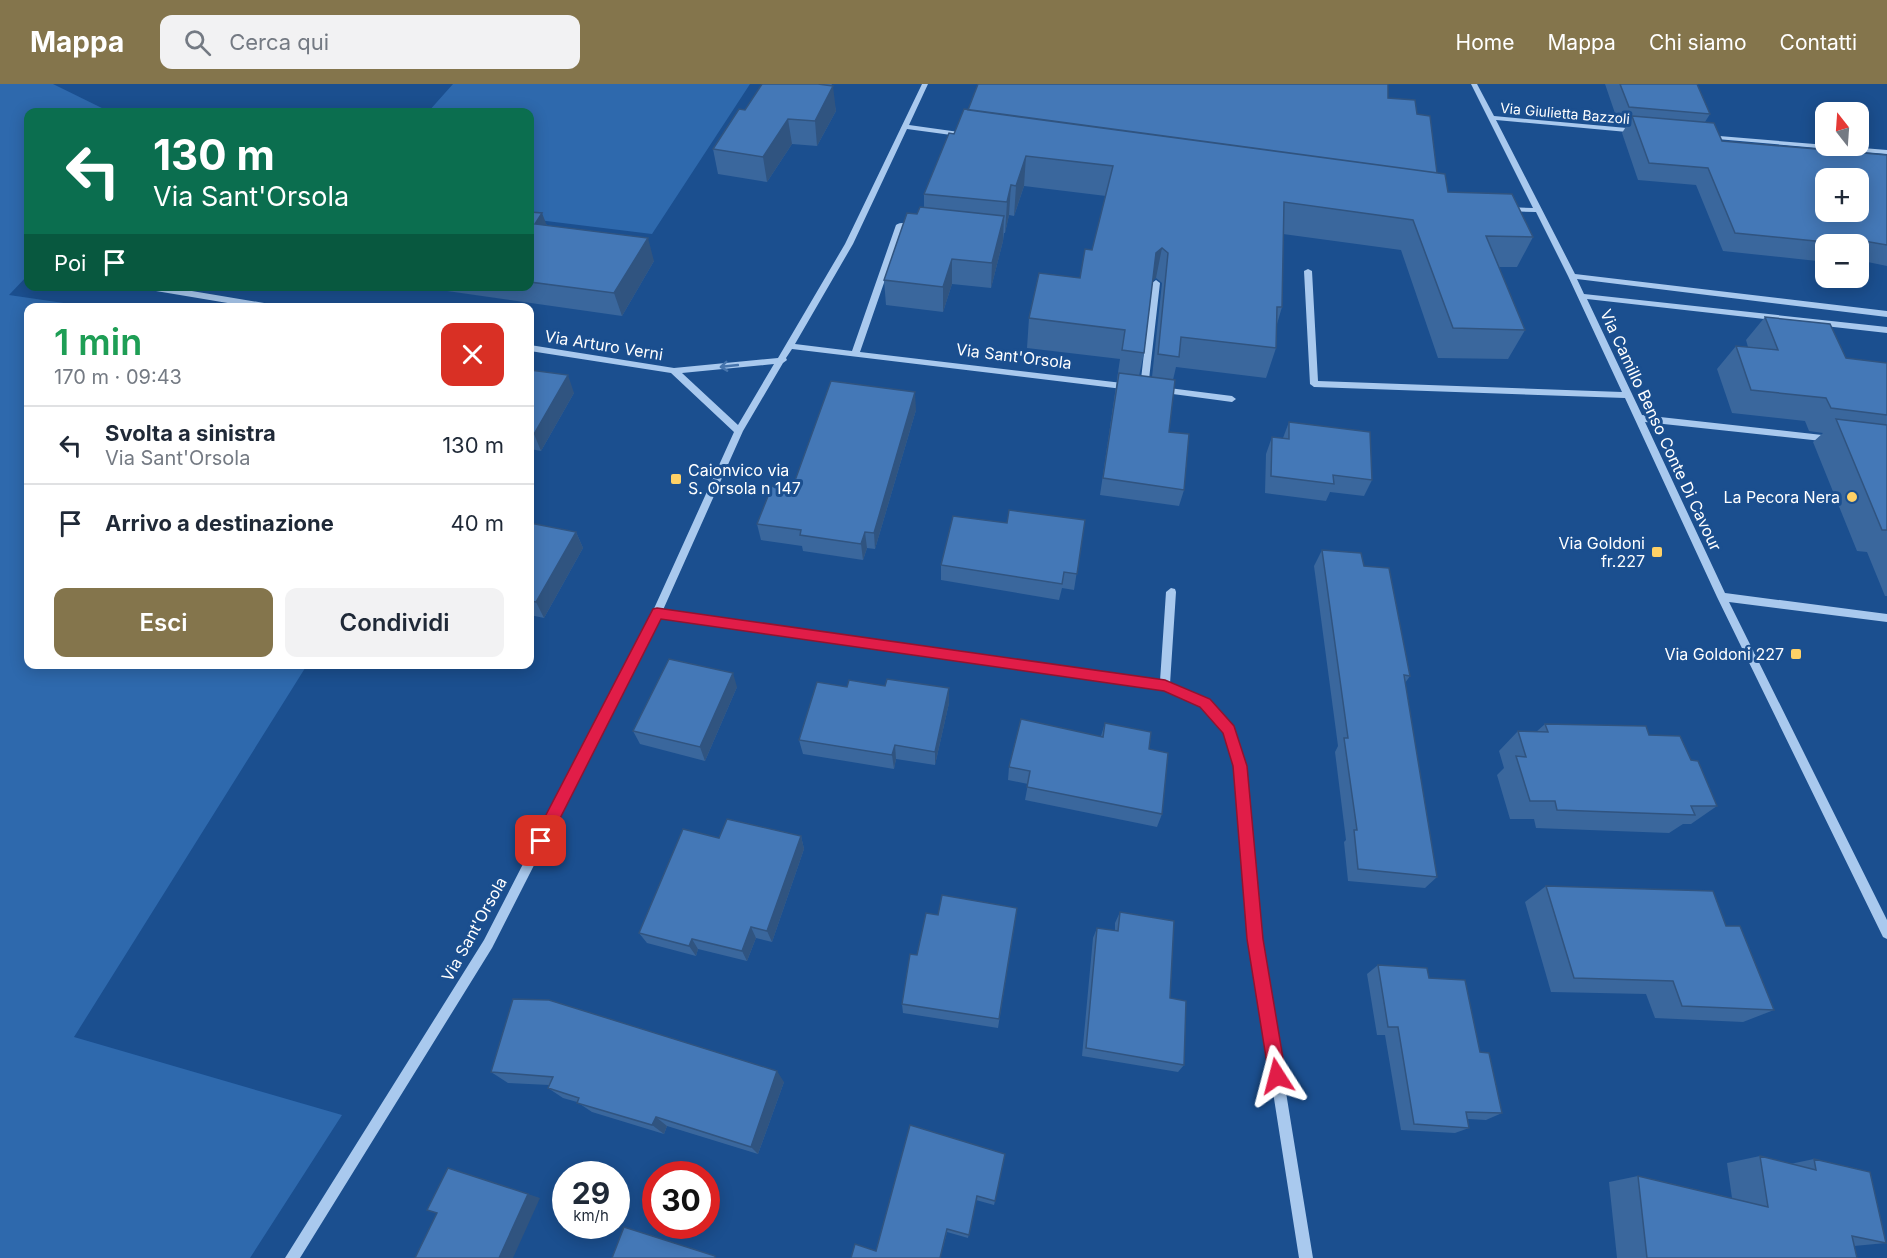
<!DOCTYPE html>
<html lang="it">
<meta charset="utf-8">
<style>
body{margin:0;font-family:Inter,sans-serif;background:#f2f2f3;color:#1f2937;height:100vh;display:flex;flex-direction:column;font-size:22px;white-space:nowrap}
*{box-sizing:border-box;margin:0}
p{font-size:20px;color:#747a83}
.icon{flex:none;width:33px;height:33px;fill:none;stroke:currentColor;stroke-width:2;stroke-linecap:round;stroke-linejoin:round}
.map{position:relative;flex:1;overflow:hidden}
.drawer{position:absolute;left:24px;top:219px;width:510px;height:366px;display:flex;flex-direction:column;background:#fff;border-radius:12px;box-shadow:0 3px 15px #0003}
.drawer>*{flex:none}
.hud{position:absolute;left:24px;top:24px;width:510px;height:183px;border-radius:12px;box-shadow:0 3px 15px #0003;background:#0b6e4f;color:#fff;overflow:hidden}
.needle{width:39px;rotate:343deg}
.tools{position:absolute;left:1815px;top:18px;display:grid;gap:12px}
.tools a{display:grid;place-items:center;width:54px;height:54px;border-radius:12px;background:#fff;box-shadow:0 3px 15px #0003;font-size:30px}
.speed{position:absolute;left:552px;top:1077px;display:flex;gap:12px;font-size:30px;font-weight:700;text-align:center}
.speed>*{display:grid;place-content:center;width:78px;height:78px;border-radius:50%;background:#fff;box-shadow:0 3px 15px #0003;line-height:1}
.speed small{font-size:15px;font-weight:400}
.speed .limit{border:9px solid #d22;background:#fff;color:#111}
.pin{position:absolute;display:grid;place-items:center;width:51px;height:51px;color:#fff;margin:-26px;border-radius:12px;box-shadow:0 3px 9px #0006}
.me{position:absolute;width:66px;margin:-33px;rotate:351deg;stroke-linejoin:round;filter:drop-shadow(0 0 4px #0008)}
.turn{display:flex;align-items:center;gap:21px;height:126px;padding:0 30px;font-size:27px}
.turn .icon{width:78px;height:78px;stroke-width:2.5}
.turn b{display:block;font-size:42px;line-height:51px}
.then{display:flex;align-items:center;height:57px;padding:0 30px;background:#0003;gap:12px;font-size:22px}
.round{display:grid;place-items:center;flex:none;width:63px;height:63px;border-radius:12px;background:#f2f2f3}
.summary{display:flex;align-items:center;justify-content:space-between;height:102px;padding:0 30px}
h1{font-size:36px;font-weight:600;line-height:45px;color:#1e9e55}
.button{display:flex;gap:12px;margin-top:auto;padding:12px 30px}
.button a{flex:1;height:69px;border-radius:12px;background:#84754c;color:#fff;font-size:24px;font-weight:600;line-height:69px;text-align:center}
.button a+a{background:#f2f2f3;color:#1f2937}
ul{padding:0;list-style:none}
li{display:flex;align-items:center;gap:18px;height:78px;padding:0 30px;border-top:2px solid #e0e1e3}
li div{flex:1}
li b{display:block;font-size:22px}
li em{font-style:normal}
header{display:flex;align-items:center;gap:36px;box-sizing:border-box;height:84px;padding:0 30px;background:#84754c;color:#fff}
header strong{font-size:28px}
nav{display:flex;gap:33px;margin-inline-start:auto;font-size:21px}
.search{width:420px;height:54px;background:#f2f2f3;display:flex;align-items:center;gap:15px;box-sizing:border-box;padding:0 21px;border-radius:12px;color:#747a83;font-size:22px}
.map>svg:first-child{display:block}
</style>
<header>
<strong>Mappa</strong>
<div class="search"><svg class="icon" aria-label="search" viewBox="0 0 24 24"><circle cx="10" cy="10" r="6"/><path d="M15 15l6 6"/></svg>Cerca qui</div>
<nav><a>Home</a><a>Mappa</a><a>Chi siamo</a><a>Contatti</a></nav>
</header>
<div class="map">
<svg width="1887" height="1174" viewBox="0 0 1887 1174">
<rect width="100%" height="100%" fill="#1b4f8f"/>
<path fill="#2e69ad" d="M0,0h53l57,28h-82v163l-19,20 82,12 -63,1v356l279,1 -233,372 268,78 -92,143h-250z
M453,0h297l-98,150 -122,-15v-107h-102z"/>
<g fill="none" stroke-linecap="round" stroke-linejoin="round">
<path fill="#a9c9ee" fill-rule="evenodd" d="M922,0h6l-19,41 57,8 3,2 -3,2 -59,-8 -54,115 -58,100 57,7 44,-126c5,-4 19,-2 24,2l-1,2 -16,-1 -43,124 271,32 4,3 -4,3 -339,-41 -6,9 1,2 -4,3 -40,68 -80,179 497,71 6,-89 5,-4 4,1 1,3 -6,92 39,16 24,27 13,39 15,173 52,319h-14l-50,-319 -15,-173 -10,-34 -23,-26 -37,-16 -504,-73 -168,331 -192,310h-15l199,-318 168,-327 82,-181 -63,-59 -141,-22v-6l144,23 104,-10 67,-114zM774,280l-36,61 -56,-52z
M1471,0h6l17,32 144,13 3,2 -3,2 -142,-13 79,154 312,37v6l-310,-38 7,15 303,33v6l-300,-34 55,116 189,21 4,3 -4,3 -186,-20 80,171 162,21v8l-158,-20 158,318v19l-4,-2 -166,-340 -92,-199 -311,-11 -4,-3 -6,-113 4,-2 4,2 6,110 304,11 -54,-116 -32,-64 -32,-1 -4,-2 4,-2 29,1z
M1707,51l180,15v4l-182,-16 -1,-1z
M1156,196l4,3 -12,105 -4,3 -4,-3 12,-105z
M162,202l114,19 4,3h-23l-107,-18 -4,-3z
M1161,303l71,9 4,3 -4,3 -74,-10v-4z"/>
</g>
<path fill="#3a679d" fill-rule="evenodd" d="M762,0h70l-1,2 5,25 -19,35 -25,-2 -25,38 -49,-8 -5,-25 32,-39z
M1605,0h92l13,30 -5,8 17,19 165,14v111l-29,-6v-16h-32v18l-103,-11 -27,-66 -58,-5 -16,-47 5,-8h-8z
M1388,14l29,16 20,59 11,19 85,45 -16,30h-18l26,63 -17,29 -70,-1 -37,-108 -118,-16 -1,73 -5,17 -1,24 -10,30 -90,-11 -3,13 -4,52 15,58 -5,16 -79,-11 20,-136 -93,-11 2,-30 51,-40 12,-28 14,-54 -82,-10 -10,30 -5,-1 -4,18h-1l-1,8 -12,47 -39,-4 -9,28 -57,-7 -2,-25 33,-66 7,-7v-13l30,-60 14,-24zM1156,194l6,5 -10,94 -13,-1 5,-23 8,-72z
M530,128l17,13 107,36 -32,55 -196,-28 -1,-2h105z
M1765,233l81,41 41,5v233h-2l-18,-44 -10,-1 -44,-109 10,-9 -14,-2 -4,-10 -73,-8 -15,-44 19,-23 12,1 -2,-7z
M530,286l44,23 -33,58 -11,-2z
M916,326l-41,139 -8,-1 -4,12 -60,-9 -1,-5 -41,-6 -4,-16 35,-35z
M1289,338l83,58 -8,16 -34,-4 -4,9 -61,-8 1,-39 6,-17 11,1z
M1085,436l-11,70 -12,-2 -3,12 -118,-20v-15l66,-42z
M530,439l46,9 7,16 -39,70 -14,-3z
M1322,466l42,16 46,110 -5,7 32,194 -12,11 -77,-7 -4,-39 2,-2 -11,-88 3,-6 -24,-180z
M737,603l-32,74 -65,-17 -7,-13z
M847,603l102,16 -14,62 -39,-6 -2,10 -91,-15 -4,-14z
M1105,639l44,26 13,65 -5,13 -132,-27 3,-16 -20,-4 1,-13 92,-31z
M1545,640l104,11 42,25 26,46 -26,18h-8l-14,9 -133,-5 -2,-9h-24l-13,-44 7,-7 -5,-17 19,-20 18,1z
M801,752l3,13 -32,93 -16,-4 -9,23 -49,-12 -2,7 -49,-13 -8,-10 80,-95z
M1546,802l180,40 48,84 -31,12 -88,-4 -9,-24 -95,-2 -26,-90z
M1017,824l-19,120 -95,-15 -1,-9 15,-49 21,-40z
M1120,828l50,86 14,67 -6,7 -96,-16 11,-118 4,-10 18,3v-8z
M1378,881l51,13 51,74 22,61 -16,7 -18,-1 1,9 -14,5 -54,-3 -16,-95h-8l-10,-61z
M491,988l293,10 -26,72 -91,-28 -3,8 -72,-22 -15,-10 -14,-4 -15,-10 1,-3 -41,-2z
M910,1041l85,76 -1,4 -18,-5 -8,38 -21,-6 -7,26h-89l25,-7z
M1760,1072l30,8 24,-5 72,84 -32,3 3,12h-240l-8,-76 29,-6 94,22 -5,-35z"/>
<path fill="#305480" d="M833,2l3,25 -19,35 -2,-25z
M788,35l4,25 -25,38 -4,-25z
M1026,72l-2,30 -10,30 2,-30z
M1011,101l-2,30 -4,18 2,-31z
M542,129l9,23 -16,-12z
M1004,132l-1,25 -12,47 1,-25z
M648,154l6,23 -32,55 -8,-23z
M1162,164l-6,30 -6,5 6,-30z
M952,175v25l-9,28v-25z
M568,291l6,18 -33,58 -7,-17z
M915,308l1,18 -41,139 -1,-16z
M576,448l7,16 -39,70 -8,-16z
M865,448l2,16 -4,12 -2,-16z
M733,589l4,14 -32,74 -5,-14z
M949,604v15l-14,62v-13z
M895,661l1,14 -2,10 -2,-14z
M801,752l3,13 -32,93 -5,-11z
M751,843l5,11 -9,23 -5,-10z
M692,855l6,10 -2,7 -7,-10z
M777,987l7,11 -26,72 -7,-7z
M656,1033l11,9 -3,8 -12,-9z
M528,1110l12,4 -27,60h-14z"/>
<path fill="#4478b7" stroke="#305480" stroke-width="1.5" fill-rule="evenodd" d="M762,0h56l15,2 -18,35 -27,-2 -25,38 -50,-8 26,-40 6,1z
M978,0h410v14l27,2 2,14 13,2 7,57 -469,-63z
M1620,0h77l13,30 -81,-7z
M964,25l481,65 3,18 64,2 21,43 -47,-1 39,94 -72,-2 -40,-108 -129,-18 -2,105h-5l-1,41 -95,-11 -2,20 -21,-3 10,-101 -6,-5 -6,5 -12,100 -22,-3 3,-20 -96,-12 10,-45 41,5 5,-29 7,1 21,-84 -87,-10 -10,30 -5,-1 -4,17 -83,-8 25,-61 5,1z
M1632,32l82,7 8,18 165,14v90l-46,-8 4,7 -110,-11 -27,-65 -59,-5zM1826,94h32v34h-32z
M920,123l84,9 -12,47 -40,-4 -9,28 -59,-7 23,-67 10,1z
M530,128l12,1 -7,11 113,14 -34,55 -84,-11z
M1765,233l65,7 16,34 41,5v52l-56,-7 -5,-10 -75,-8 -15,-44 42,4z
M530,286l38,5 -34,59 -4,-1z
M1119,289l56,7 -6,52 20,2 -5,56 -81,-12z
M831,297l84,11 -41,141 -9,-1 -4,12 -61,-9 1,-5 -44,-6 15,-38 20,3z
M1836,335l51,6v105h-5z
M1289,338l81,10 2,48 -39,-5 1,9 -63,-8 1,-39 17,2z
M1009,426l76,10 -8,54 -13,-2 -2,12 -121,-19 12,-49 54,7z
M530,439l46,9 -40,70 -6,-1z
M1322,466l39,3 3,13 25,2 21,108 -6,-1 33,202 -79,-8 -4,-39h3l-13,-92h4z
M669,575l64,14 -33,74 -67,-16z
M887,595l62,9 -14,64 -40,-7 -3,10 -93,-15 18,-58 30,5 2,-7 36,6z
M1021,635l82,18 2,-14 46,9 -2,17 19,4 -6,61 -135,-27 3,-16 -21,-4z
M1545,640l101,2 3,9 31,1 11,24 7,1 19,45h-26l4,9 -138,-5 -2,-9h-25l-14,-45 10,1 -8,-26 30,1z
M727,735l74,17 -34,95 -16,-4 -9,24 -50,-12 -3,7 -50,-13 44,-104 36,9z
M1546,802l167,5 13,35h14l34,84 -92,-4 -9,-25 -99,-3z
M942,811l75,13 -18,111 -97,-15 8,-50 7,1 9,-42 12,2z
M1120,828l54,9 -4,77 16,3 -2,64 -98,-17 11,-120 21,3z
M1378,881l49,3 2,10 36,2 15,72 9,1 13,60 -36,-1 3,16 -55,-4 -16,-97h-10z
M513,915l36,1 228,71 -26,76 -95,-30 -4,8 -75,-22 2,-5 -31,-10 5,-11 -62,-5z
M910,1041l95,29 -10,47 -18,-5 -8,39 -22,-6 -7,29h-89l4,-14 21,7z
M1760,1072l56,14 -2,-11 56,13 16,71 -34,-7 5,22h-210l-9,-82 130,31z
M448,1084l80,26 -29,64h-84l22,-45 -10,-3z
M624,1143l91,29v2h-103z"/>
<defs><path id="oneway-shaft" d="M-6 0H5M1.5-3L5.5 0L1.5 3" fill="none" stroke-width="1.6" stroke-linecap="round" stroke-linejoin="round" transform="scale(1.5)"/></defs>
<use stroke="#4674ac" href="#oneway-shaft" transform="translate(729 282) rotate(174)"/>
<path fill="#e11d48" stroke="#92132f" stroke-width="1.5" d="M657,524l508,72 45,19 24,27 13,40 16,173 23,137 -3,6 -6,2 -6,-2 -2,-6 -22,-137 -14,-173 -10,-33 -23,-26 -36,-16 -503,-72 -115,227h-11l-2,-5 2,-5 118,-227z"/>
<g fill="#ffd166" stroke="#1b4f8f" stroke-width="2">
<rect x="670" y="389" width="12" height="12" rx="3"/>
<circle cx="1852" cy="413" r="6"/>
<rect x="1651" y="462" width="12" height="12" rx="3"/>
<rect x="1790" y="564" width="12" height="12" rx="3"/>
</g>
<g text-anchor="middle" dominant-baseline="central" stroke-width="6" stroke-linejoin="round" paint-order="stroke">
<g font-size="14" fill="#fff" stroke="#1b4f8f">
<text transform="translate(1565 29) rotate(5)">Via Giulietta Bazzoli</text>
</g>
<g font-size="16" fill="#fff" stroke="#1b4f8f">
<text transform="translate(604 261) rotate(9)">Via Arturo Verni</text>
<text transform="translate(1014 272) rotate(7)">Via Sant'Orsola</text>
<text transform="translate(1661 346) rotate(65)">Via Camillo Benso Conte Di Cavour</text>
<text transform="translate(474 845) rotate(-61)">Via Sant'Orsola</text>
</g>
<g font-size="16" fill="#fff" stroke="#1b4f8f" text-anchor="end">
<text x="688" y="386" text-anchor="start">Caionvico via<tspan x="688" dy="18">S. Orsola n 147</tspan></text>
<text x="1840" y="413">La Pecora Nera</text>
<text x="1645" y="459">Via Goldoni<tspan x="1645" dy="18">fr.227</tspan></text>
<text x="1784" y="570">Via Goldoni 227</text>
</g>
</g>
</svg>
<div class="tools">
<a><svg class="needle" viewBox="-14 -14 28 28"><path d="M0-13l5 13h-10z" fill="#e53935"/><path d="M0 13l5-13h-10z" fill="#747a83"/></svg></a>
<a>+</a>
<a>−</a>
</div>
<div class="speed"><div>29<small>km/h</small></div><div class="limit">30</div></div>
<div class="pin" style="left:541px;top:757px;background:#d93025"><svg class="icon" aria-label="arrive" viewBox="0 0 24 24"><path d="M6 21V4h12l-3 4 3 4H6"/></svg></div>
<svg class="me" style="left:1277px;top:992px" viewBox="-20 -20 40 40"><path d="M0-17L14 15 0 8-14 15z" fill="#e11d48" stroke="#fff" stroke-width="4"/></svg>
<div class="hud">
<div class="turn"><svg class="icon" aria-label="left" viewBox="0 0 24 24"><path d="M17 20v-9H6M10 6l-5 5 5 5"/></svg><div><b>130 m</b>Via Sant'Orsola</div></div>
<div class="then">Poi<svg class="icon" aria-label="arrive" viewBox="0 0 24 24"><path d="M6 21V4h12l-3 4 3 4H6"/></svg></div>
</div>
<section class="drawer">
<div class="summary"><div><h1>1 min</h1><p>170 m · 09:43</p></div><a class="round" style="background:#d93025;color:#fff"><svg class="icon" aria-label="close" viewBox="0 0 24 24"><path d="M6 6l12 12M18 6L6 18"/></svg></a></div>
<ul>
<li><svg class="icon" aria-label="left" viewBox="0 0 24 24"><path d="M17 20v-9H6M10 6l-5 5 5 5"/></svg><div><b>Svolta a sinistra</b><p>Via Sant'Orsola</p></div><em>130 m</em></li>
<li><svg class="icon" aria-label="arrive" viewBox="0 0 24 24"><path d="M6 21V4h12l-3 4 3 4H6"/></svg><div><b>Arrivo a destinazione</b></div><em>40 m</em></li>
</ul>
<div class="button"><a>Esci</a><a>Condividi</a></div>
</section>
</div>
